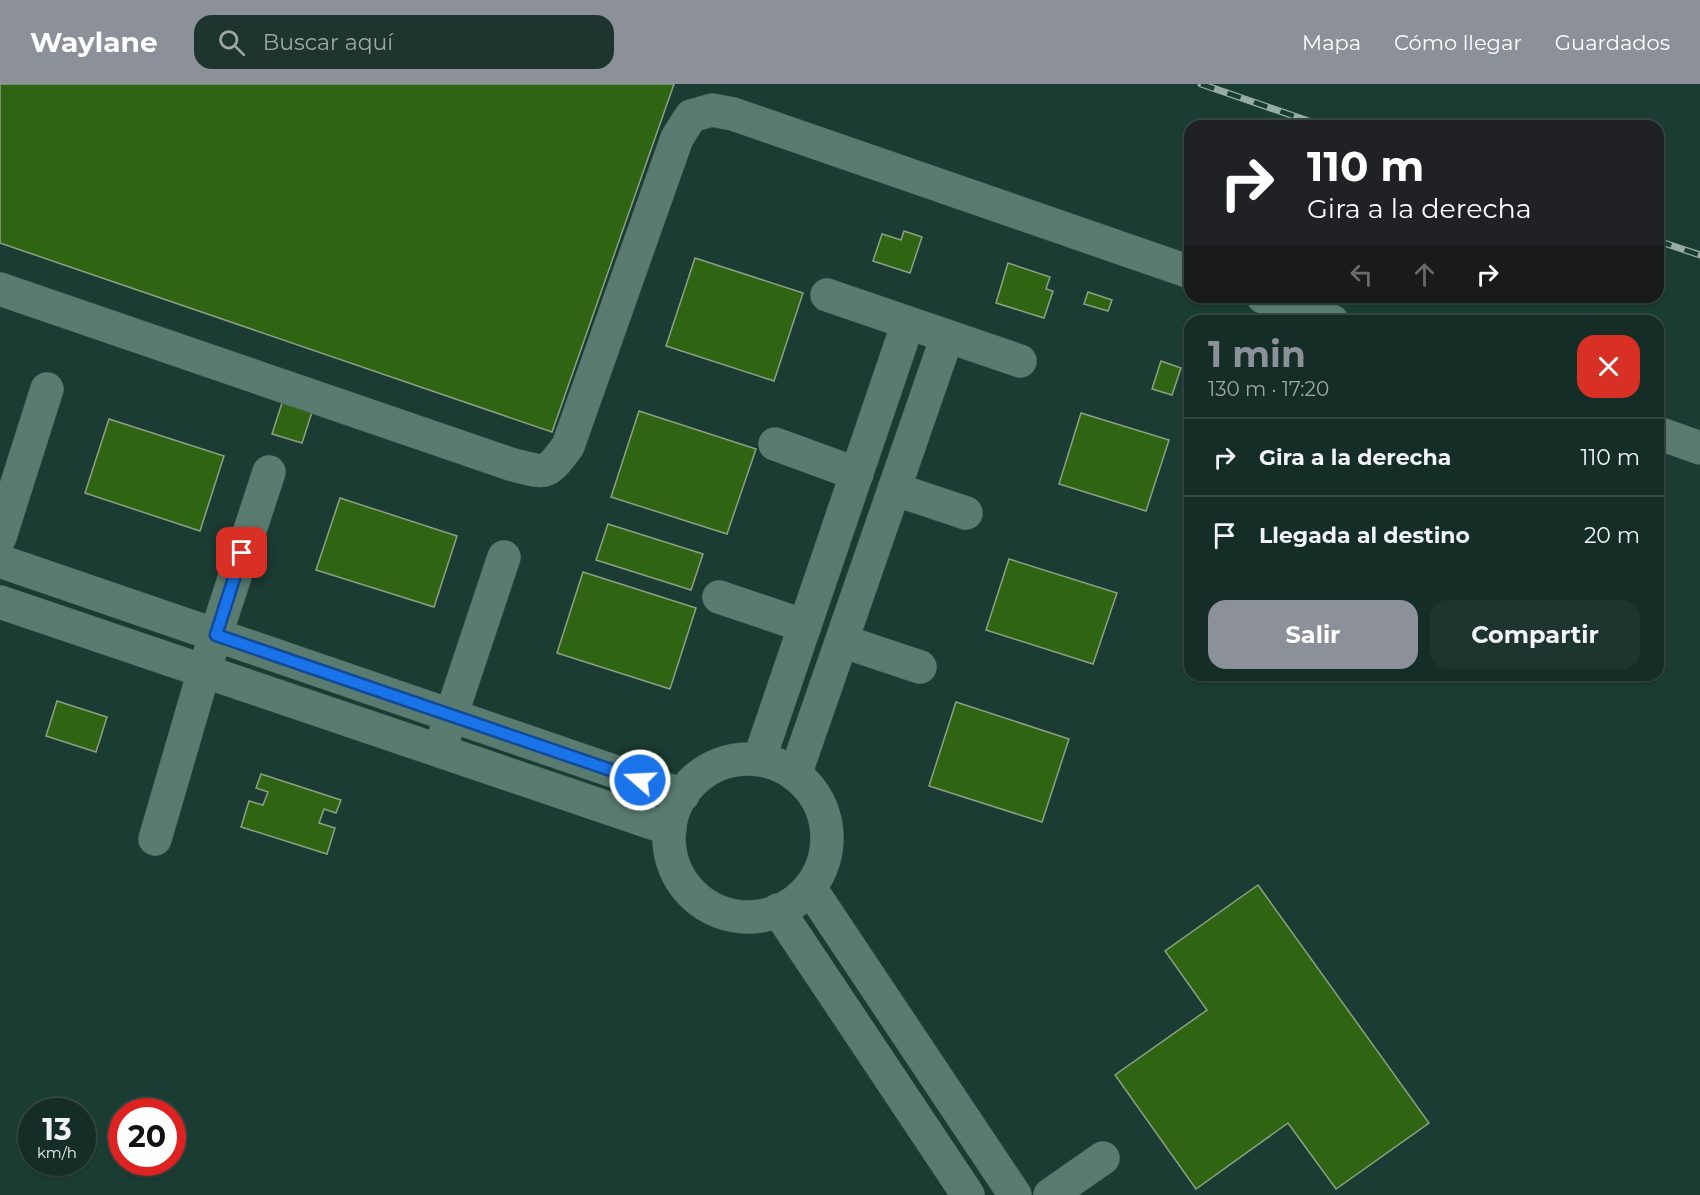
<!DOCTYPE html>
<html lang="es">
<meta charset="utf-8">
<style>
body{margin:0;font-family:Montserrat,sans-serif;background:#1d352e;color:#f1f3f6;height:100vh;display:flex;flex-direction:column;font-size:22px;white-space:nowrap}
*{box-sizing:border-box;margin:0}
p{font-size:20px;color:#9da8a7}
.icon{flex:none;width:33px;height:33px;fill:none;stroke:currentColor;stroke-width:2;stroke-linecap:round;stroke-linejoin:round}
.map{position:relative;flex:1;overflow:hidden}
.panel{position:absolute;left:1184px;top:231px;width:480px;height:366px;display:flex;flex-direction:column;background:#142d26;border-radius:18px;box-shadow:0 2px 4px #0004,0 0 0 2px #334943}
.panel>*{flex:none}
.top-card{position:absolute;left:1184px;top:36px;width:480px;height:183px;border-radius:18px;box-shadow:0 2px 4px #0004,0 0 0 2px #334943;background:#202124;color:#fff;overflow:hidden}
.speed{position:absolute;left:18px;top:1014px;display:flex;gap:12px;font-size:30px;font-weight:700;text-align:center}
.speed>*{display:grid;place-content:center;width:78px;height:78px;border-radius:50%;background:#142d26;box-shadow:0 2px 4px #0004,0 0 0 2px #334943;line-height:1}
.speed small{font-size:15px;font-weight:400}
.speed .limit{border:9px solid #d22;background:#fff;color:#111}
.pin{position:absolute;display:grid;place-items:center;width:51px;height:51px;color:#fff;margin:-26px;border-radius:12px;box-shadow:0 3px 9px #0006}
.me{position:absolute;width:66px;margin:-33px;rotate:289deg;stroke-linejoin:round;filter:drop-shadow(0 0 4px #0008)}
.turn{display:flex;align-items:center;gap:21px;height:126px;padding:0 24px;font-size:27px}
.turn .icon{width:78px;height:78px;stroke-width:2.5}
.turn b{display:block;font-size:42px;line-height:51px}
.lanes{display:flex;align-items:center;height:57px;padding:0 24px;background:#0003;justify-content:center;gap:30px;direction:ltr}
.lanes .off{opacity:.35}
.round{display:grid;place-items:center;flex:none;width:63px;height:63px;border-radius:18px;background:#1d352e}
.summary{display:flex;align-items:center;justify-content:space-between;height:102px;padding:0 24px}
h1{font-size:36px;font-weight:700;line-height:45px;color:#8c9099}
.primary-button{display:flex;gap:12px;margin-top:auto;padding:12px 24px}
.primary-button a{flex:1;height:69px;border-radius:18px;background:#8c9099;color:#fff;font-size:24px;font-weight:700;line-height:69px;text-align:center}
.primary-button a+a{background:#1d352e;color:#f1f3f6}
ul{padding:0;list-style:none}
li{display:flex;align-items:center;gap:18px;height:78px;padding:0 24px;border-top:2px solid #334943}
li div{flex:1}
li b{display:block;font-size:22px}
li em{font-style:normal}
header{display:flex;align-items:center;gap:36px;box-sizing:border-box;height:84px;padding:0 30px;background:#8c9099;color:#fff}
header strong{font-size:28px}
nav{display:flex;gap:33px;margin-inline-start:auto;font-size:21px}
.search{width:420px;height:54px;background:#1d352e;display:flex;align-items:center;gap:15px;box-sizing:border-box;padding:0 21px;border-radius:18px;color:#9da8a7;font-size:22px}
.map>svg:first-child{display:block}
</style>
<header>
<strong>Waylane</strong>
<div class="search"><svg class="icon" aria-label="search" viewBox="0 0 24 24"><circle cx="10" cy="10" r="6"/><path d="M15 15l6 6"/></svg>Buscar aquí</div>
<nav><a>Mapa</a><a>Cómo llegar</a><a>Guardados</a></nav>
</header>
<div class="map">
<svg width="1700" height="1111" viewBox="0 0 1700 1111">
<rect width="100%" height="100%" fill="#1b3c32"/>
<path fill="#2f6512" stroke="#8da086" stroke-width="1.5" d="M0,0h674l-122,348 -552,-189z
M904,147l18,6 -12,36 -37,-12 9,-27 19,6z
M695,174l108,35 -29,88 -108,-35z
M1008,179l42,14 -4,12 7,2 -9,27 -48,-15z
M1088,208l24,8 -4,11 -24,-7z
M1161,277l20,7 -9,27 -20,-6z
M282,319l30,9 -10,31 -30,-9z
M639,327l117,38 -29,85 -116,-37z
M1081,329l88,27 -23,71 -87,-27z
M109,335l115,37 -24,75 -115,-38z
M340,414l117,38 -23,71 -118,-37z
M608,440l95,30 -12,36 -95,-30z
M1009,475l108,34 -24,71 -107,-34z
M583,488l113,36 -26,81 -113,-36z
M57,617l50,16 -11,35 -50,-16z
M956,618l113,37 -27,83 -113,-36z
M261,690l80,26 -5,13 -12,-4 -5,14 16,5 -8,26 -86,-27 8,-26 14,4 5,-13 -12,-4z
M1258,801l171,238 -93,66 -48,-66 -92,66 -81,-114 92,-65 -42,-59z"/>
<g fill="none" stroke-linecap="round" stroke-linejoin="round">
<defs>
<path id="minor" d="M0,205l510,175c37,9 35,13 58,-18l109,-308 14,-22 21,-6 21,4 457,158
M827,211l193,66
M1263,213l69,24
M1658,349l42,15
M775,360l82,30
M894,405l72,24
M0,453l47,-148
M0,477l683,234
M719,513l86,29
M0,518l670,227
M842,557l78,26
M444,653l60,-180
M669 754a79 79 0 1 1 158 0a79 79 0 1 1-158 0Z
M759,676l149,-437
M795,691l152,-438
M155,755l49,-168 65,-199
M810,804l205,307
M778,826l190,285
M1050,1111l53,-37"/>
</defs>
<use href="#minor" stroke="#3d5b52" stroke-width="34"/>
<use href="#minor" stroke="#5a7c70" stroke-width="33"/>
<defs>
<path id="rail" d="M1201,0l122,42
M1658,157l42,14"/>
</defs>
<use href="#rail" stroke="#95ada5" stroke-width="7"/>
<use href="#rail" stroke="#1b3c32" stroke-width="4.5" stroke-dasharray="14" stroke-linecap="butt"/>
</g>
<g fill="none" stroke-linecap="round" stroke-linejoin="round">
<defs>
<path id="route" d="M242,469l-26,82 424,145"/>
</defs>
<use href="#route" stroke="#114b97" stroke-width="15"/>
<use href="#route" stroke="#1a73e8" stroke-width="10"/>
</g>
</svg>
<div class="speed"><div>13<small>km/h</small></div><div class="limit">20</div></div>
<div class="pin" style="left:242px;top:469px;background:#d93025"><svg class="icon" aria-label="arrive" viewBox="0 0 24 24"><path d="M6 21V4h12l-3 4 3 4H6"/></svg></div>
<svg class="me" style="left:640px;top:696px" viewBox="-20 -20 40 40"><circle r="17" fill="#1a73e8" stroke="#fff" stroke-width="3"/><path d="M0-11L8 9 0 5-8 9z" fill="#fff"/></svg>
<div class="top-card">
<div class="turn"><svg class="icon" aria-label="right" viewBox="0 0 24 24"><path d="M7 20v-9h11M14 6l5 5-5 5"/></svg><div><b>110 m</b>Gira a la derecha</div></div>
<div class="lanes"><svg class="icon off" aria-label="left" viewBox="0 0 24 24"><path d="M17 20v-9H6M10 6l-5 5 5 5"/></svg><svg class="icon off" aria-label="ahead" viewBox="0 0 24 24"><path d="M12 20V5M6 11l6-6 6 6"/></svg><svg class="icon" aria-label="right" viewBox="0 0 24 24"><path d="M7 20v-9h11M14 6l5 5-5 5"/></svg></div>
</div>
<section class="panel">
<div class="summary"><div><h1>1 min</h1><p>130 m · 17:20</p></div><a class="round" style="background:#d93025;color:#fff"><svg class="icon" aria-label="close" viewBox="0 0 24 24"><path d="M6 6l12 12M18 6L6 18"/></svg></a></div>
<ul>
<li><svg class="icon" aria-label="right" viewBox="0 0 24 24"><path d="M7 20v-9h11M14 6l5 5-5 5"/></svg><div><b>Gira a la derecha</b></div><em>110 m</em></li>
<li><svg class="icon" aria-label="arrive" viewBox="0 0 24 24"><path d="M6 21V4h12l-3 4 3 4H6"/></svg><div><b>Llegada al destino</b></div><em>20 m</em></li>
</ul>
<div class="primary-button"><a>Salir</a><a>Compartir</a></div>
</section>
</div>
